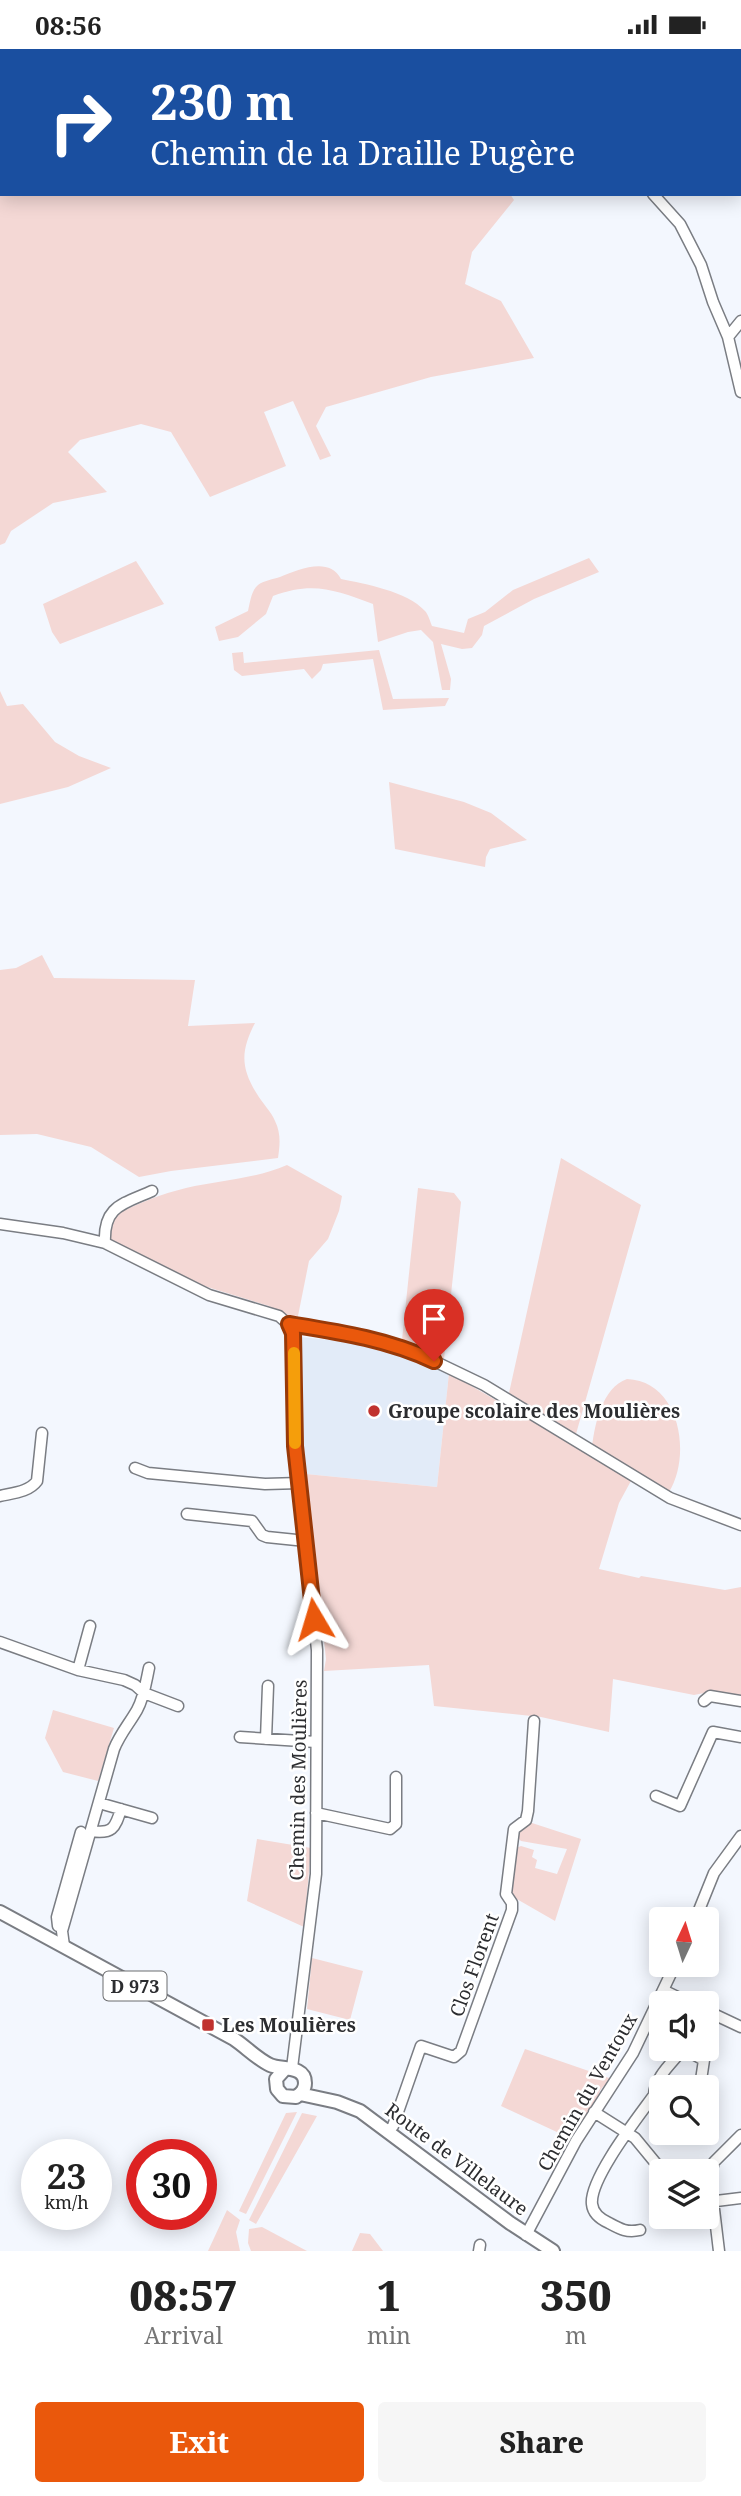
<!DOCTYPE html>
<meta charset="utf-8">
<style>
body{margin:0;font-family:"Noto Serif",serif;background:#f6f6f6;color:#222;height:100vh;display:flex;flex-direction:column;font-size:26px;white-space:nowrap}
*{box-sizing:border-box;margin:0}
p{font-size:23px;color:#767676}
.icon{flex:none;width:38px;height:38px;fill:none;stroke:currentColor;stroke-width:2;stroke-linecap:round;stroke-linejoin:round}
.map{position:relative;height:2202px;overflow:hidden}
.side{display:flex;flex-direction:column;background:#fff;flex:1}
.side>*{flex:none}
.top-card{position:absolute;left:0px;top:0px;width:742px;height:147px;box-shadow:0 4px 18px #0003;background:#1a4fa0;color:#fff;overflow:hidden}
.needle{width:46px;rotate:4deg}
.buttons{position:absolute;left:649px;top:1858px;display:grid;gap:14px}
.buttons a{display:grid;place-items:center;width:70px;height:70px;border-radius:7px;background:#fff;box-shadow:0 4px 18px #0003;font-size:35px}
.speed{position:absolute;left:21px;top:2090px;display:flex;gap:14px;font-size:35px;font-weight:700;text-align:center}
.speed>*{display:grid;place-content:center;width:91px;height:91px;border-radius:50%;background:#fff;box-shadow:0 4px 18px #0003;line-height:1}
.speed small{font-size:18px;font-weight:400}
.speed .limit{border:10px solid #d22;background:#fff;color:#111}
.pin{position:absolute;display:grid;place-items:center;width:60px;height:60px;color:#fff;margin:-72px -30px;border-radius:50% 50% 50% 0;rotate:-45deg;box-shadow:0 0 7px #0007}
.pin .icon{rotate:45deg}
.me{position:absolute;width:77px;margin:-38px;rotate:353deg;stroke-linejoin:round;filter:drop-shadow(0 0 5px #0008)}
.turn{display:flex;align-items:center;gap:24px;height:147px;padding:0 35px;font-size:32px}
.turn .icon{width:91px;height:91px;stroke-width:2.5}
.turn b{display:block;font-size:49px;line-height:60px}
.eta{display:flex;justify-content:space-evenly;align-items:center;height:119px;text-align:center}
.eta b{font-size:42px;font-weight:800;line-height:49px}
.action{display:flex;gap:14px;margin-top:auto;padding:14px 35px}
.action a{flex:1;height:80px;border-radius:7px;background:#ea580c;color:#fff;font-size:28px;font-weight:800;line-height:80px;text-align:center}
.action a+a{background:#f6f6f6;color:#222}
.status{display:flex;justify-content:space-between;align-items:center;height:49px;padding:0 35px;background:#fff;direction:ltr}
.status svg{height:19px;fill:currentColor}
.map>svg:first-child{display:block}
</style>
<div class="status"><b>08:56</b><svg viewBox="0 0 49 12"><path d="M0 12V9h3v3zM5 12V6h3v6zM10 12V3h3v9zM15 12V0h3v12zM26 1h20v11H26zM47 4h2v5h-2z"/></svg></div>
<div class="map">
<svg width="741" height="2202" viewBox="0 0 741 2202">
<rect width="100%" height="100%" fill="#f3f7fe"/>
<path fill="#e2ebf8" d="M301,1288l84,9 64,27 -12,114 -131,-13 -4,-44z"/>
<path fill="#f4d8d5" d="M0,0h629l-627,2v143h508l4,6 -42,52 -7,32 36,17 33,57 -103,19 -105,30 -10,19 15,30 -11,4 -27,-59 -29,11 22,54 -76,31 -39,-65 -30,-8 -61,16 -12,12 39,40 -54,11 -42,28 -6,12 -5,2z
M589,509l10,14 -65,27 -50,27 -2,9 -10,13 -10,1 -21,-5 10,35 -1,11h-8l-9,-48 -12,-12 -13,2 -30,10 -5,-38c-38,-14 -60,-23 -100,-8l-7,18 -28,23 -19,4 -4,-14 33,-16c2,-8 3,-20 10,-26 5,-4 16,-6 22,-8 18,-7 49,-21 61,2 24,5 66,12 84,32 3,3 5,10 7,15l32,7 4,-14 17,-7 28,-22z
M136,512l28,43 -104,40 -8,-12 -9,-28z
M379,601l14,49 56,-1 -4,8 -62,4 -10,-51 -50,5 -2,6 -9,9 -8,-10 -62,7 -8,-6 -2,-17 11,-1 1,11z
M0,642l7,15 16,-2 32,38 24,14 32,12 -43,19 -68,17z
M389,733l75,20 27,11 36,27 -37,9 -4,8 -1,10 -90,-18z
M42,906l12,23 141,2 -7,46 67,-3c-14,27 -15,44 2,71 5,9 14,17 18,27 6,12 5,24 3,37l-107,13 -32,6 -48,-30 -54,-13 -37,1v-165l16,-2z
M561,1109l80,47 -65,229 -67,-41z
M287,1116l55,31 -3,15 -11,28 -19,22 -12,60 -28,-15 -65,-20 -95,-46 6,-25c24,-12 46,-21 71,-27 34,-8 69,-9 101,-23z
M418,1139l36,5 7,9 -17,157 -42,-19z
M449,1324l183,106 -13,24 -20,66 40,9 2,-2 84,14 16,-3v111l-32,-6 -15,3 -81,-16 -4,53 -68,-15 -107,-11 -5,-41 -105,6 2,-12 -20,-185 131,13z
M627,1330c53,2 65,76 42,113l-77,-45c3,-24 10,-59 35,-68z
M53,1661l61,18 -16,53 -35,-9 -18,-34z
M529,1773l52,17 -26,82 -40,-23 -4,-8 5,-42 5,-2 13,4 -2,7 5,3 -2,8 22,6 10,-25 -46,-8 -3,-3v-9z
M257,1790l54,9 -7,79 -57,-26z
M312,1909l51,13 -13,49 -43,-11z
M525,2000l87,30c-6,7 -14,8 -13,19l-25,42 -73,-34z
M297,2063l-51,102 -7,-3 47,-98z
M302,2064l15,3 -61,108 -7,-4z
M227,2161l13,10 -4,12 4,19h-32z
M262,2178l45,24h-56l-3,-8 1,-14z
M360,2184l10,1 13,17h-31z"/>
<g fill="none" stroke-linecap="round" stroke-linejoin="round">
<defs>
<path id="minor" d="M653,145l27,30 21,41 12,37 15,35 13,55
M728,288l13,-16
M0,1175l63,9 42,10 104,52 70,21 9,8 5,9 2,113 22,204 -1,224 -24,194
M105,1194c-2,-37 18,-39 47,-52
M288,1275l74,12 47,13 75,36 186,113 71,27
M135,1419l13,5 117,11 35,-1
M0,1447c13,-3 29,-4 37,-15l5,-48
M187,1465l65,7 10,14 5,2 39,4
M0,1593l78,28 46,10 11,5 9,8 34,13
M78,1621l12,-44
M704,1652l6,-5 31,5
M240,1688l76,5
M266,1690l2,-53
M656,1747l24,10 33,-74 28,5
M99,1754l53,15
M316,1764l74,16 6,-5v-47
M91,1782c21,3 24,-2 30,-22
M695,1871l19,-47 27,-37
M58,1877l-1,-9 24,-85
M64,1897l-2,-15 52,-182c6,-15 15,-25 23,-39 7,-12 9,-28 12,-42
M663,1941l29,14
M707,1962l34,16
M684,2000l20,11 -3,20
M594,2063l41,26 28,34
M388,2082l5,-5 28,-80 33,11 7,-6 51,-141v-7l-6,-9 8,-65 12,-9 2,-9 6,-90
M708,2153l33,-4
M640,2181c-13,3 -20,-1 -31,-7 -9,-4 -16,-9 -17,-19 -3,-25 47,-88 62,-109 1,-18 18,-32 29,-46
M526,2186l50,-94 57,-88 42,-88
M479,2202l1,-6
M719,2202l-9,-75 4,-14 27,-27"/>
<path id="major" d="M0,1863l234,127c12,8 23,20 36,26 11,5 35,0 35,18 0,7 -4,10 -9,14l-13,-1 -6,-7 -1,-10 9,-10
M300,2045l37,8 23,9 150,112 43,28"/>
</defs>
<use href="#minor" stroke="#7a7d83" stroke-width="13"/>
<use href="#major" stroke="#7a7d83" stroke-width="16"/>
<use href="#minor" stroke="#fff" stroke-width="10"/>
<use href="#major" stroke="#fff" stroke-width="12"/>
</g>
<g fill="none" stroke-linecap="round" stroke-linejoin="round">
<defs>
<path id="route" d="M314,1570l-19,-173 -2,-113 -4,-9c50,8 98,15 145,37"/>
</defs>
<use href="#route" stroke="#983908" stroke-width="18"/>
<use href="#route" stroke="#ea580c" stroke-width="12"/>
<path stroke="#f59e0b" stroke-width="12" d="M294,1304l1,90"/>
</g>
<g fill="#c0322e" stroke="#fff" stroke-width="2.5">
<circle cx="374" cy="1362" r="7"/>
<rect x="201" y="1969" width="14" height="14" rx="3.5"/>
</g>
<g text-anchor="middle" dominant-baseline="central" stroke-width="5" stroke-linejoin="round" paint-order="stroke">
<rect fill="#fff" stroke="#6b6c6e" stroke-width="2" x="103.5" y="1922.5" width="63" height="29" rx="5"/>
<g font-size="18" font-weight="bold" fill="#2c2d30">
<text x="135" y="1937">D 973</text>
</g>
<g font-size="19" font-weight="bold" fill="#2c2d30" stroke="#fff" text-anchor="start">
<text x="388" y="1362">Groupe scolaire des Moulières</text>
<text x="222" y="1976">Les Moulières</text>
</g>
<g font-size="19" fill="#2c2d30" stroke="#fff">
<text transform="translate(298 1731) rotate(-89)">Chemin des Moulières</text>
<text transform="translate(474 1916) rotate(-70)">Clos Florent</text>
<text transform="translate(587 2043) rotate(-60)">Chemin du Ventoux</text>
<text transform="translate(457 2110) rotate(37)">Route de Villelaure</text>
</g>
</g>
</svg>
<div class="buttons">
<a><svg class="needle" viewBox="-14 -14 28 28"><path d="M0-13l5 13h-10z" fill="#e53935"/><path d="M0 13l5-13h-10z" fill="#767676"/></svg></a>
<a><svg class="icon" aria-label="sound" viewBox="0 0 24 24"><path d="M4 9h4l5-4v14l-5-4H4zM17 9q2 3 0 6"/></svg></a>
<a><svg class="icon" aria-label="search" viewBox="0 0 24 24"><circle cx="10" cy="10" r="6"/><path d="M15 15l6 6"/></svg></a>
<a><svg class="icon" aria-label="layers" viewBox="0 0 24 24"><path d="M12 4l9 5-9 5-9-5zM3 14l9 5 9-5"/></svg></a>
</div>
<div class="speed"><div>23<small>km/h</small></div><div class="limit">30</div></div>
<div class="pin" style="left:434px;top:1312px;background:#d93025"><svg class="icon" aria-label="arrive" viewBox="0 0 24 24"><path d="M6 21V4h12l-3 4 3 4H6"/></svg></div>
<svg class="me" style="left:314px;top:1570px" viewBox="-20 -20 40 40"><path d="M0-17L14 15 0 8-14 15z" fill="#ea580c" stroke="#fff" stroke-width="4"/></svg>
<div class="top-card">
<div class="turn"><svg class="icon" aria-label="right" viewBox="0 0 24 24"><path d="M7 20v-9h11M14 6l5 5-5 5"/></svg><div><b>230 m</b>Chemin de la Draille Pugère</div></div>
</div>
</div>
<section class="side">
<div class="eta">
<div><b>08:57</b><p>Arrival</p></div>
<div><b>1</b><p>min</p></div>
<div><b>350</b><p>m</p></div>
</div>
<div class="action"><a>Exit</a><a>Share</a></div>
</section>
